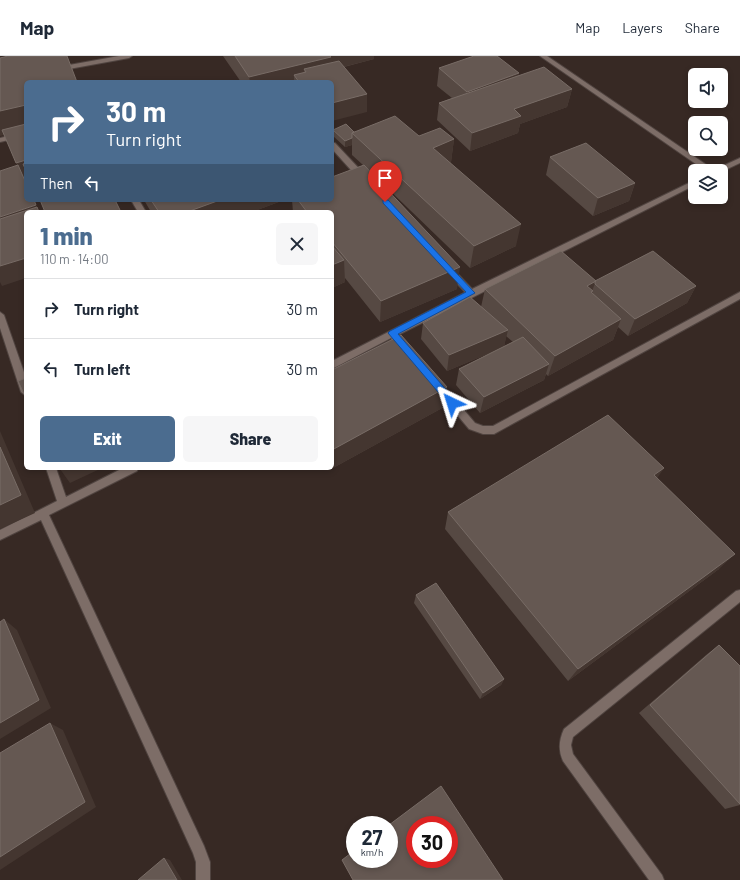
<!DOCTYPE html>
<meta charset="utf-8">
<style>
body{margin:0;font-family:Barlow,sans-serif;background:#f6f6f7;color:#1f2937;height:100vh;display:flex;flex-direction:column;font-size:15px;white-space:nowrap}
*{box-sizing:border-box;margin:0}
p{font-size:13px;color:#747a83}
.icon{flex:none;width:22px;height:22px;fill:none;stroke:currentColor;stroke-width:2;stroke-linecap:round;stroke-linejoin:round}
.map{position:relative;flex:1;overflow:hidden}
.sheet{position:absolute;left:24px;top:154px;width:310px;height:260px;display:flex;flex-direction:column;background:#fff;border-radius:6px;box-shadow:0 2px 6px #0003}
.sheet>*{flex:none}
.hud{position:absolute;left:24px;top:24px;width:310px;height:122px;border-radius:6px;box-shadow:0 2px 6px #0003;background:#4b6c8f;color:#fff;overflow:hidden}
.fabs{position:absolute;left:688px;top:12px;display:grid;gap:8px}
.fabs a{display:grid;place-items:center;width:40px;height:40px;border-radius:6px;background:#fff;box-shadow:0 2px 6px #0003;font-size:20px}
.speed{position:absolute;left:346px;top:760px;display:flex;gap:8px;font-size:20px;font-weight:700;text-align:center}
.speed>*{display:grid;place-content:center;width:52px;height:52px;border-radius:50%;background:#fff;box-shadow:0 2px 6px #0003;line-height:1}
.speed small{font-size:10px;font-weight:400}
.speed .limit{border:6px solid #d22;background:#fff;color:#111}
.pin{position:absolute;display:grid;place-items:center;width:34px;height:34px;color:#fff;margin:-41px -17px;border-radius:50% 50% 50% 0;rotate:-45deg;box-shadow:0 0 4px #0007}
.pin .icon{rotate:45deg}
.me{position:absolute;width:44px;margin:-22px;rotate:319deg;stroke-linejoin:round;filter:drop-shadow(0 0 3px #0008)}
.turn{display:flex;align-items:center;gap:14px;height:84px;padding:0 16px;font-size:18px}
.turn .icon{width:52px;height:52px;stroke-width:2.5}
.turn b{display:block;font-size:28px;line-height:34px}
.then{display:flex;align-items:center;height:38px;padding:0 16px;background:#0003;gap:8px;font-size:15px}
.round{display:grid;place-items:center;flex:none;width:42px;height:42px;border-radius:6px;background:#f6f6f7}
.summary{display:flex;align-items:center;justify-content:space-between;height:68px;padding:0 16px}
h1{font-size:24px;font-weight:800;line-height:30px;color:#4b6c8f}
.cta{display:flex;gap:8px;margin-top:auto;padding:8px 16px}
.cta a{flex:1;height:46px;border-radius:6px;background:#4b6c8f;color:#fff;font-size:16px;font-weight:800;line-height:46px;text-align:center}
.cta a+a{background:#f6f6f7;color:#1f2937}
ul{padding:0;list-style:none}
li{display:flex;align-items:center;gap:12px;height:60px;padding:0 16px;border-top:1px solid #e0e1e3}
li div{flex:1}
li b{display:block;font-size:15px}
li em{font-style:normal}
header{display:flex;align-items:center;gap:24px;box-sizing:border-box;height:56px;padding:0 20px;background:#fff;border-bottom:1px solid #e0e1e3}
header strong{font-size:19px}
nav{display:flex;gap:22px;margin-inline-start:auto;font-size:14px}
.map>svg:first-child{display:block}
</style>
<header>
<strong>Map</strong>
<nav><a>Map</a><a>Layers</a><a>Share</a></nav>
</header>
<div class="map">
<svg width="740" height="824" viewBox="0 0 740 824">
<rect width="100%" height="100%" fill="#372924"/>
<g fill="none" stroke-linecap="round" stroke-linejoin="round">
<defs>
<path id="service" d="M332,87h3l31,33v4h-6l-28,-31z
M449,211l3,1 22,23 1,2 -1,2h-6l-22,-23 -1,-2z"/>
<path id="minor" d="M119,0h13l-3,2 -71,13 -3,-2 3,-2z
M540,0h7l167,114 26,-12v5l-19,9 -15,-1z
M26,76v4l-26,6v-4z
M695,124v5l-297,150 11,13 -1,2h-6l-11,-12 -59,31v-8l136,-70z
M131,144h8l7,12h-8z
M740,236v7l-246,135h-11l-14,-5 -36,-43 2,-3h6l34,40 8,3h10z
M0,256l4,3 22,63v18l-5,-4 -21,-64z
M46,412h10l10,29 57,-29h15l-1,3 -88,44 155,331 6,16v18h-14v-18l-3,-9 -152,-333 -41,20v-10l57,-29z
M740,534v12l-167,135 -2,8 2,9 89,121 2,5h-15l-86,-119c-5,-11 -4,-21 1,-32l172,-138z"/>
</defs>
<use href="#service" stroke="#504440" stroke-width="2"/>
<use href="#minor" stroke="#504440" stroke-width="2"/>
<use href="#service" fill="#7d6d67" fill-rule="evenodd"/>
<use href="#minor" fill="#7d6d67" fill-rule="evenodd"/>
</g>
<path fill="#564943" d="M223,0h151v3l-30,8 23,27v18l-35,-30h-91z
M439,12l80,8 53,13 -5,18 -47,17 -2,9 -48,18 -33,-31 2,-17 13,-5 -15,-12z
M333,74l121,9 -3,23 -1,1 66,83 -46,22 -89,-86 76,107 -77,33 -35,-44v4l-13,6v-76h-39l-1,-12h40l31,-35 -11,-10v-10l-7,2 -12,-11z
M550,101l85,26 -6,18 -36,15 -47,-41z
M144,144h140l-32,12h-101z
M595,225l101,5 -9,17 -59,33 -10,-9 -5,13 -65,36 -2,-2 -2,6 -64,33 -24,-28 3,-16 54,-27 -7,-6 -2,11 -57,24 -26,-32 2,-16 58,-16 4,-18z
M332,314l115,17 -3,20 -111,61 -1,-1z
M657,422l62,91 -151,112 -123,-152 3,-17z
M416,539l88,84 -3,6 -21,14 -66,-96z
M719,589l21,21v139l-15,4 -86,-96 67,-58z"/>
<path fill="#443630" d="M325,0h49v3l-43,11 -25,2 -2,-3 1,13 -11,-7v7h-44l-1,-5z
M519,17l-3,18 -51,18 2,-17z
M572,33l-5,18 -47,17 -2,9 -48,18 2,-18 42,-24z
M367,38v18l-35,9v-18z
M26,49v25l-26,6v-25z
M352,82v7l-7,2v-6z
M454,83l-3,23 -20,9 2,-23z
M26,104v20h-1l-9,-17z
M635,127l-6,18 -36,15 5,-18z
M220,144h64l-32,12h-65z
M36,149l4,7h-14l-26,25v-20z
M521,168l-5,22 -46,22 4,-22z
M26,202v20l-24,8 -2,-4v-16z
M344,204l1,22 -13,6v-23z
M460,211l-3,22 -77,33 1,-21z
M596,225l-4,10h1l-8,21 2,-26z
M696,230l-9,17 -59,33 7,-17z
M621,263l-8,21 -65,36 7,-20z
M508,274l-4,17 -57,24 2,-16z
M549,308l-5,16 -64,33 4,-16z
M447,331l-3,20 -111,61 -1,-18z
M0,375l35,82 -35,16z
M62,412h40l-32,15 -10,-14z
M664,412l-12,18 2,-11z
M735,498l-16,15 -151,112 10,-12z
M4,563l13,11 34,78 -51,31v-16z
M504,623l-3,6 -21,14 3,-6z
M50,667l13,7 33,77 -96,63v-13z
M164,802l6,2 12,20h-5z"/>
<path fill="#655852" stroke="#786c66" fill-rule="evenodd" d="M8,0h59l10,26h-51v23l-26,6v-53z
M235,0h95l1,1 -82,20z
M474,0h23l22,17 -52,19 -28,-24z
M339,5l28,33 -35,9v-21h-33l-5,-7 12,-3 -2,-3z
M544,11l28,22 -58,20 7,7 -49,17 -33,-30z
M395,60l24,20 21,-8 14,11 -21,9 88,76 -47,22 -122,-113z
M26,68v36l-10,3 -14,-33z
M346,68l8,8 -2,1v5l-7,3 -12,-11z
M586,87l49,40 -37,15 -48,-41z
M26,107v8l-3,-7z
M18,109l8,18v17h8l2,5 -36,12v-46z
M364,109l96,102 -79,34 -49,-59v-30h-25l-9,-12h34v-23z
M40,144h75l6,12h-76z
M151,144h69l-33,12h-28z
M37,151l2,5h-13v46l-26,8v-47z
M332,190l12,14 -12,5z
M561,195l35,30 -9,5 6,5 -2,1 30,27 -66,37 -70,-67z
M653,195l43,35 -61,33 -40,-35v-3z
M470,241l38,33 -59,25 -26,-32z
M401,279l46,52 -115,63v-80z
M523,281l26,27 -65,33 -25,-28z
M26,322v20l-8,-17z
M608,359l56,53 -10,7 81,79 -157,115 -130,-157z
M0,391l21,48 -21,10z
M436,527l68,96 -21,14 -67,-98z
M4,563l35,81 -39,23v-101z
M719,589l21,21v138l-90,-99z
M50,667l35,79 -85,55v-104z
M441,730l62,94h-150l-11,-20 13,-10v9h34v-34zM415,769h34v34h-34z
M164,802l13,22h-39z"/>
<path fill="#1a73e8" stroke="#114b97" d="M383,144h5l87,93 -77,41 57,66 1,3 -1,2h-6l-61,-72 2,-2 76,-39 -83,-89z"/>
</svg>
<div class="fabs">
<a><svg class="icon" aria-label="sound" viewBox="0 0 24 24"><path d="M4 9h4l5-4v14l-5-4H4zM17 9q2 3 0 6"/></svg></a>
<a><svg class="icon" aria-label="search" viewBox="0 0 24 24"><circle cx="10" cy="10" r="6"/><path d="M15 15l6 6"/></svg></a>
<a><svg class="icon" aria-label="layers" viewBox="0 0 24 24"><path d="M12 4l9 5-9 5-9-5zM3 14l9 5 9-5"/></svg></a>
</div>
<div class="speed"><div>27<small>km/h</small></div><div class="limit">30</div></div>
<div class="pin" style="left:385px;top:146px;background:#d93025"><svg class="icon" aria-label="arrive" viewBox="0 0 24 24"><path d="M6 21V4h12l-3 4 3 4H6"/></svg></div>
<svg class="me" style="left:452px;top:347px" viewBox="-20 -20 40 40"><path d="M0-17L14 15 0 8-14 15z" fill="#1a73e8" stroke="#fff" stroke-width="4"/></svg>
<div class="hud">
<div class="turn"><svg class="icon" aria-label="right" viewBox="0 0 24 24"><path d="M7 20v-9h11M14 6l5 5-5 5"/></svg><div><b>30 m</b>Turn right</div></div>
<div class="then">Then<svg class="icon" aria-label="left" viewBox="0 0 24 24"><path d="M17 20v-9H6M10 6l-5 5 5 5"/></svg></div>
</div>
<section class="sheet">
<div class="summary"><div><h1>1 min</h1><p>110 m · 14:00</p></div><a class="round"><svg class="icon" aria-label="close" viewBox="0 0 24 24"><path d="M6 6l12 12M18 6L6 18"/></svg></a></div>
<ul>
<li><svg class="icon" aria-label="right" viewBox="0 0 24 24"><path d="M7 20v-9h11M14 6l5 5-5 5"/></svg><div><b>Turn right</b></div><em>30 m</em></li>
<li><svg class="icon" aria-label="left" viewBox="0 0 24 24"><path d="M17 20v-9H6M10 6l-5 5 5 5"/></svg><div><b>Turn left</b></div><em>30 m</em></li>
</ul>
<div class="cta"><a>Exit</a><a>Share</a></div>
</section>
</div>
